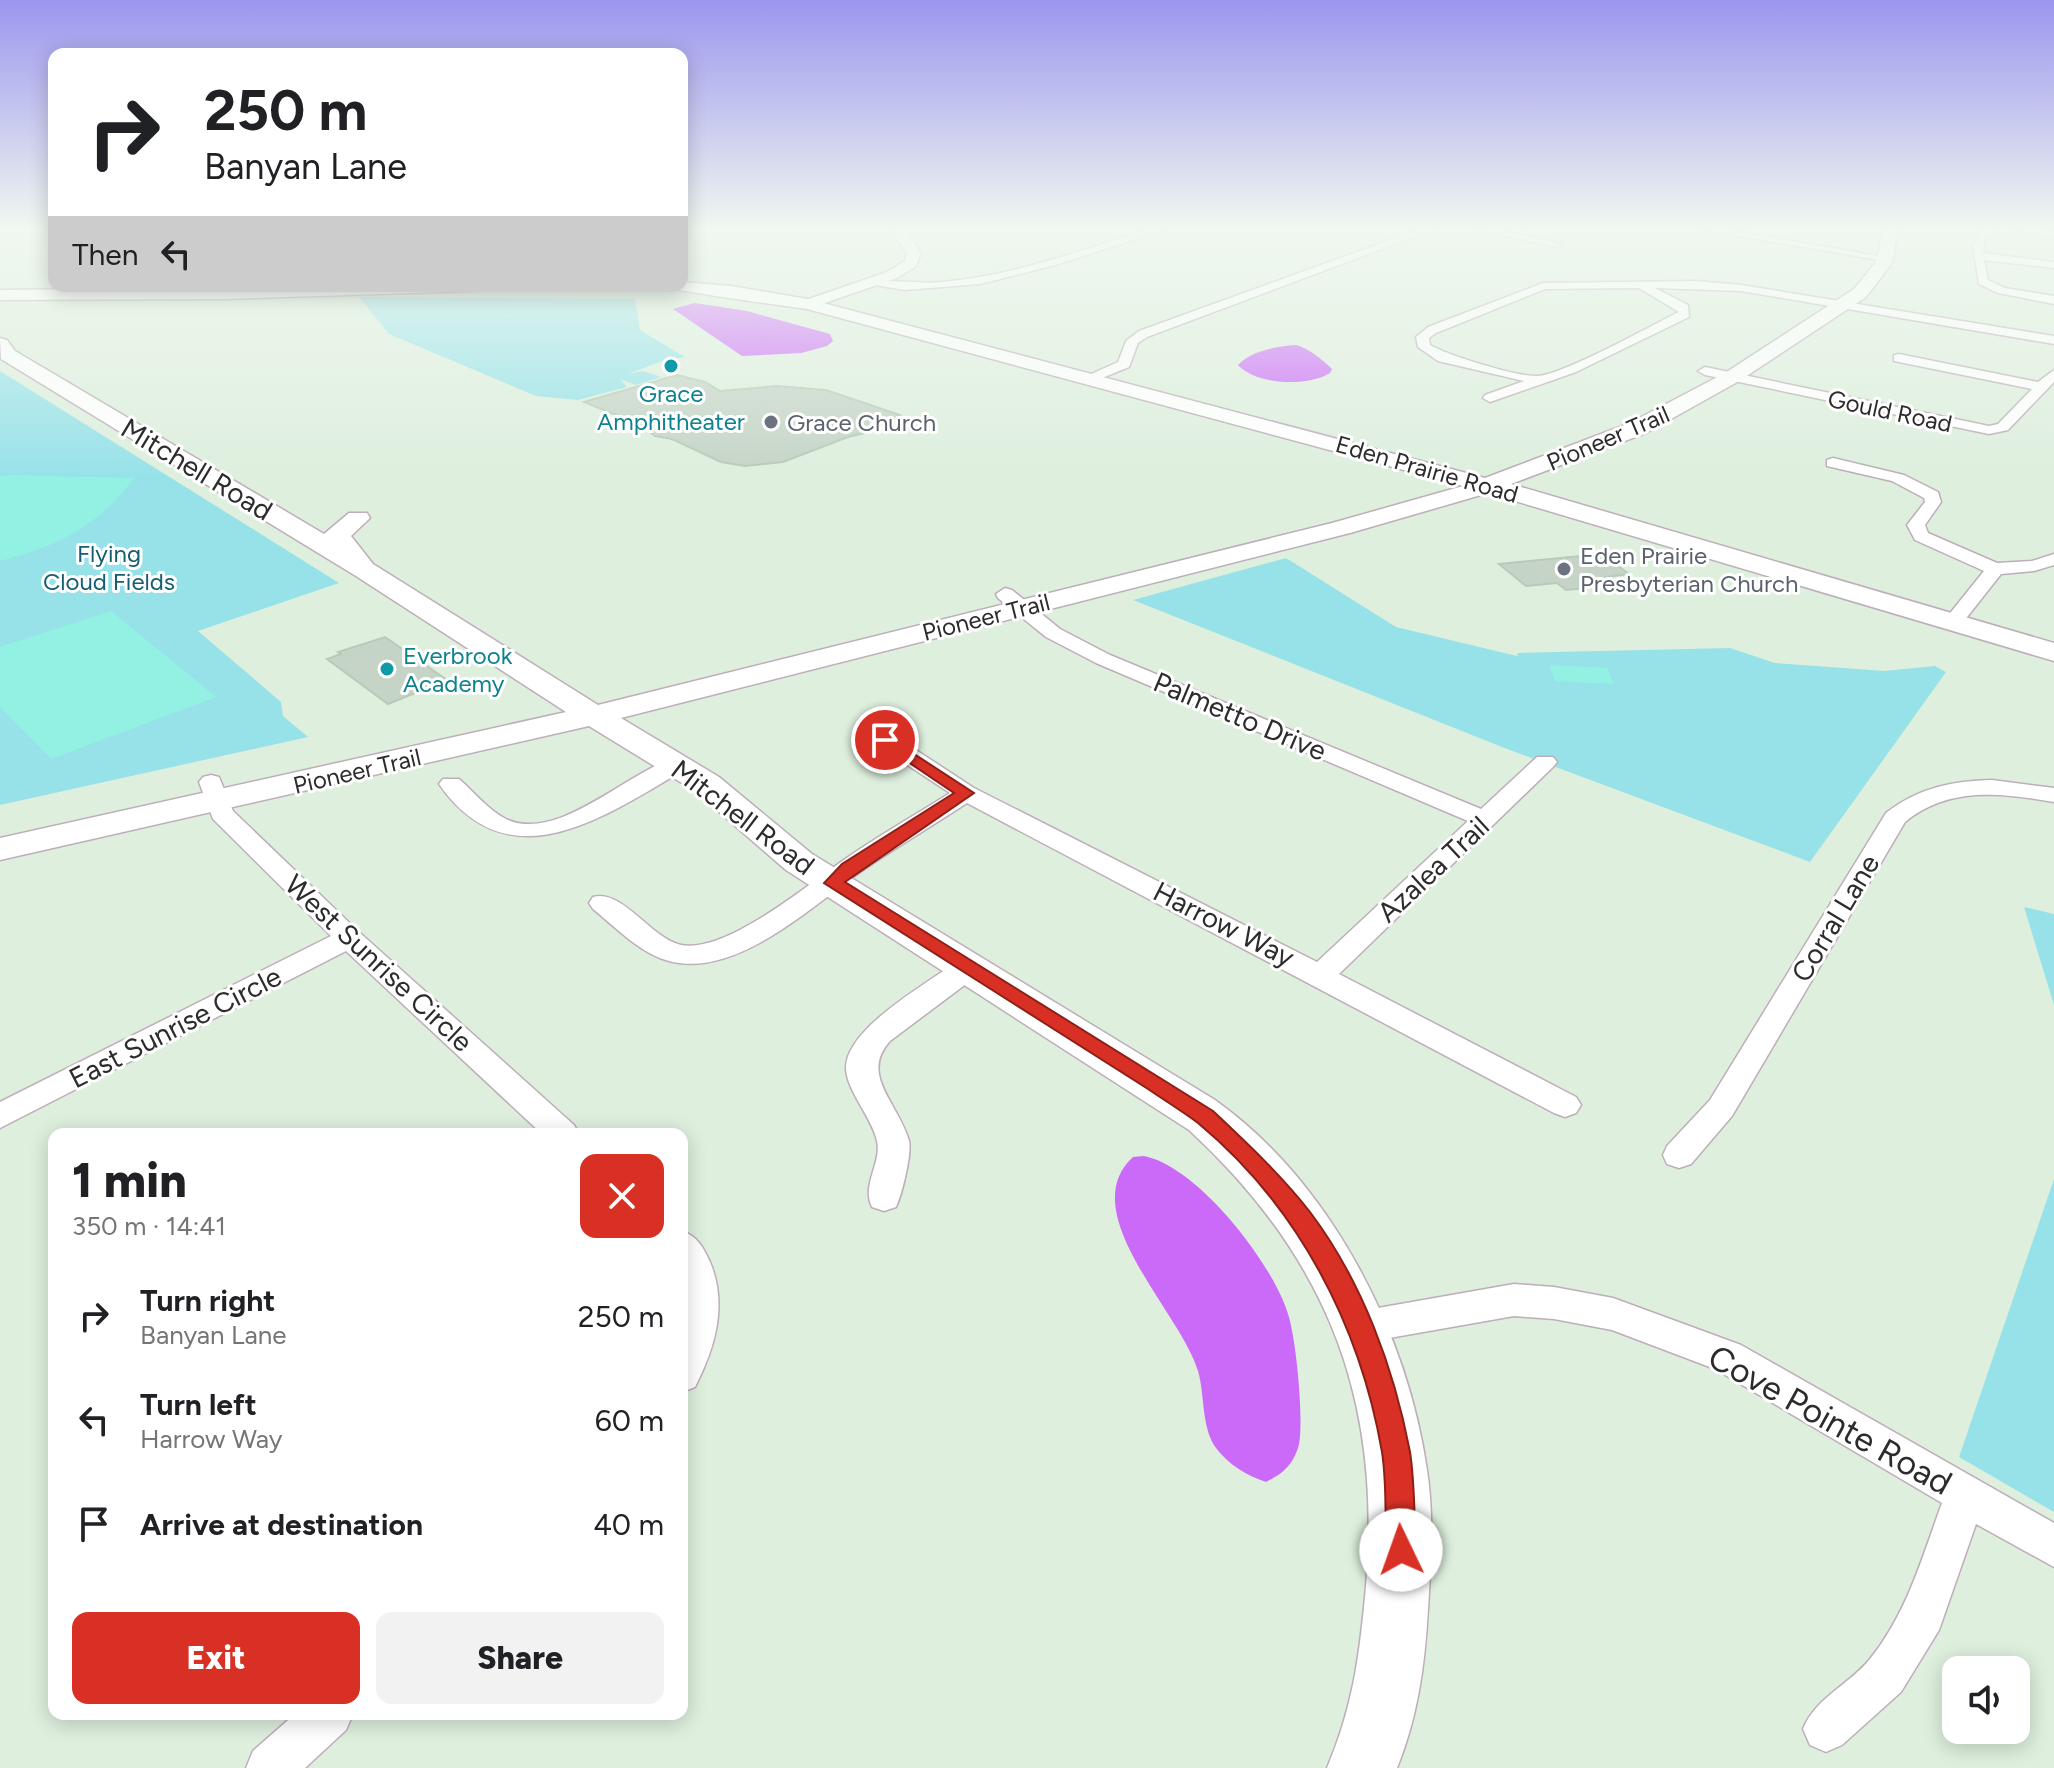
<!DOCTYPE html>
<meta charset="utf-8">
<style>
body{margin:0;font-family:Figtree,sans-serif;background:#f2f2f2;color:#202124;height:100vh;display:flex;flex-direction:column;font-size:30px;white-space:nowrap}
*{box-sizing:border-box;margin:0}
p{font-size:26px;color:#757577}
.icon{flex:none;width:44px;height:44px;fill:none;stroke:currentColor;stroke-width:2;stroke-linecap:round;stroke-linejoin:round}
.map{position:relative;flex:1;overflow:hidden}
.drawer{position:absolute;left:48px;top:1128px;width:640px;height:592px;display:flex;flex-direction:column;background:#fff;border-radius:16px;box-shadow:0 4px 20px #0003}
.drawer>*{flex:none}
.guide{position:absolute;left:48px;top:48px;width:640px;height:244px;border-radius:16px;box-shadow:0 4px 20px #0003;background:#fff;color:#202124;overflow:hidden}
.fabs{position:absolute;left:1942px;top:1656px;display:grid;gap:16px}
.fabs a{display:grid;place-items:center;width:88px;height:88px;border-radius:16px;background:#fff;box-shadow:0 4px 20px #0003;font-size:40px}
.pin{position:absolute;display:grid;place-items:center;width:68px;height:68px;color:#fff;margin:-34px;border:4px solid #fff;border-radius:50%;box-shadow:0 2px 8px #0007}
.me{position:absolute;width:88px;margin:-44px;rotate:357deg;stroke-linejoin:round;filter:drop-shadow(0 0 6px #0008)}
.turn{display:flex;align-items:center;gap:28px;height:168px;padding:0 24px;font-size:36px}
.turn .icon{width:104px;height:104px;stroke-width:2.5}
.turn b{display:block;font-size:56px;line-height:68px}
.then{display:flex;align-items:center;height:76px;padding:0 24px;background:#0003;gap:16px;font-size:30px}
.round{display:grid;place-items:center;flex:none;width:84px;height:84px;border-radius:16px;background:#f2f2f2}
.overview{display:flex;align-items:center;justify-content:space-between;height:136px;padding:0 24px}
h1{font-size:48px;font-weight:800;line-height:60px}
.cta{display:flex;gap:16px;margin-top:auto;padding:16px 24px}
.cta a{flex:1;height:92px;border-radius:16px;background:#d93025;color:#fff;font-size:32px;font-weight:800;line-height:92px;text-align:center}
.cta a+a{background:#f2f2f2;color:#202124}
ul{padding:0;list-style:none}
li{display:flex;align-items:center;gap:24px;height:104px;padding:0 24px}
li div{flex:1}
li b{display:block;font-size:30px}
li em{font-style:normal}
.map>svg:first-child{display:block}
</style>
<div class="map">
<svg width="2054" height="1768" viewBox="0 0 2054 1768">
<rect width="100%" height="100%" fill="#deefde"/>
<path fill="#97e2e9" d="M359,297l276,2 5,31 45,27 -20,3 -37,14 15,-3 18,6 -25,8 -16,-6 7,8 -49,13 -42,-4 -147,-62z
M0,371l339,212 -141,48 83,71 2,14 25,21 -308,68z
M1286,558l110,69 121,29 1,-3 212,-5 45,15 109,8 51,-5 11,6 -136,190 -308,-115 -369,-147z
M2024,907l30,7v91z
M2054,1179v333l-95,-55z"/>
<path fill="#92f1e2" d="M0,476l12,-1 122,3c-36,48 -75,68 -134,83z
M111,611l105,86 -165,62 -51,-52v-60z
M1549,665l58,3 7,16 -59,-3z"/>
<path fill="#cb6af8" d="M695,303l52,8 83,23 3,7 -6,5 -26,7 -59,3 -69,-47z
M1296,345c12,3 27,15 36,24l-2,4c-22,14 -74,12 -92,-8 13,-14 40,-19 58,-20z
M1144,1156c54,11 128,106 144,158 8,23 17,112 10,134 -6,18 -16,26 -32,34 -20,-7 -37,-17 -50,-34 -15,-21 -11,-53 -18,-77 -18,-60 -125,-159 -65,-214z"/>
<path fill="#c6d4c7" stroke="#b7cbb8" stroke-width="2" d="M677,375l28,7 15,9 57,-5 49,4 74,25 -31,17 -21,5 -65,25 -38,4 -24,-4 -49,-23 -17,-3 -12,-10 -59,-24z
M1602,554l27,20 -23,3 11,8 -51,5 -9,-7 -31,3 -27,-22z
M385,637l62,43 -59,24 -61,-45 14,-5 -3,-2z"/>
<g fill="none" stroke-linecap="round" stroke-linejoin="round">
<defs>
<path id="minor" d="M1153,228h16l-110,36 -79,20 -75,6 -43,-7c8,-5 64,1 80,-1 72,-6 142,-33 211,-54z
M1423,228h15l-291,109 -9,6 -9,24 -37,15 -12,-3 38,-17 8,-21 13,-10z
M1469,228h21l72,16 -5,3z
M1693,228h24l173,30 -5,3z
M1984,228h12l-11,10 -2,15 71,9v6l-70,-8 4,20 17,8 49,8v8l-56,-11 -19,-9 -6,-39z
M2014,228l40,4v6l-39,-8z
M1696,281l45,4 313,51v8l-313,-53 -86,-3 33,17 1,12 -113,55 -86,30 -7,-4 2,-3 39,-14 -86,-20 -20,-14 -2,-10 12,-10 115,-44zM1639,288l40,24c-27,13 -118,64 -142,64 -20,1 -90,-21 -107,-31l-1,-7 7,-5 109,-44z
M1899,354l139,28 16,-12v12l-46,48 -19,4 -284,-59 -7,-4 7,-4 284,59 9,-2 34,-35 -138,-28v-6z
M1833,458l71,17 34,17 3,10 -16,23 3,8 69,30 35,-2 22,-7v11l-20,6 -33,3 -41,52h-14l-3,-4 41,-51 -69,-31 -8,-15 18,-23 -1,-4 -32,-17 -65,-15v-6z
M1005,588l7,2 48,39 50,26 371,154 56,-52h16l4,5 -4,5 -214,207 237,123 5,8 -5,8 -11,4 -11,-4 -587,-310c-35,23 -72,45 -107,69 -47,34 -118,100 -181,91 -34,-4 -61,-34 -86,-54l-4,-6 4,-6c30,-8 57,41 88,48 44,9 125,-59 160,-83 35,-25 73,-46 109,-69l-73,-48 -3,-5 11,-7 8,2 81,53 343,174 151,-141 -372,-158 -50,-26 -48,-39 -2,-4z
M676,758l8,2 4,5 -4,5c-79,46 -175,115 -245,14l4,-5h16c15,13 29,31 47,40 52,25 123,-49 170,-61z
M211,775l8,2 14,34 126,121 215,193 5,9h-37l-196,-183 -346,177v-26l331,-166 -118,-117 -14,-37 4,-5z
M1992,780l62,8v14c-53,-9 -105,-16 -149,20l-173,294 -41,48 -12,4 -12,-4 -4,-9 4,-9 43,-46 176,-287c32,-25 66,-32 106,-33z
M968,958l10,3 4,7 -4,7 -88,66c-31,34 9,63 19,100 3,12 -7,54 -13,66l-12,4 -12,-4c-11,-22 10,-44 5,-66 -4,-22 -31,-51 -31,-73 0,-40 82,-85 112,-107z
M682,1231c16,6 21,16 28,31 18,43 5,86 -15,125l-13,5z
M1514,1284l40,3 59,11 128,47 313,178v44l-78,-43 -37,106 -38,62 -59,53 -16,7 -16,-7 -7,-16c13,-32 46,-44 67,-70 37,-46 52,-101 72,-156l-227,-134 -103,-39 -58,-11 -40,-3 -153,27 -13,-4 -5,-12 5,-12 13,-4z
M295,1714h58l-7,16 -41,38h-59l7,-17z"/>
<path id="tertiary" d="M889,228h13l17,22 2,3 -5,13 -19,12 -84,29h-10v-6l84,-29 18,-11 2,-8z"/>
<path id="secondary" d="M1884,228h14l-6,35 -26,34 -127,84 -93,52 -135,51 543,159v18l-566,-168 -138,40 -729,185 98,59 93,77 403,246c115,82 192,232 212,370 7,46 4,92 1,139 -3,55 -10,107 -31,159h-70c25,-59 32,-108 38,-171 19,-191 -34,-336 -176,-467l-403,-260 -91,-79 -106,-65 -589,134v-22l566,-126 -210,-136 -355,-217 -1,-21 7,2 8,11 309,183 25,-21h18l3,5 -19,18 22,28 225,141 734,-182 131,-37 -656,-177c-19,-3 -137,-18 -142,-23h17v-4l49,4 77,13 677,179 145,-55 95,-50 129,-84 22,-27z
M317,286h165l-8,5 -249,8 -225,1v-10z"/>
</defs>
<use href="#minor" stroke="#bdaeb9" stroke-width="3"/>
<use href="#tertiary" stroke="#bdaeb9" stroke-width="3"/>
<use href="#secondary" stroke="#bdaeb9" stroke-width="3"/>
<use href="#minor" fill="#fff" fill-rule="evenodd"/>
<use href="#tertiary" fill="#fff" fill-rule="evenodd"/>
<use href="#secondary" fill="#fff" fill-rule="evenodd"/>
</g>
<linearGradient id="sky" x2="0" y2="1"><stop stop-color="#9c96ee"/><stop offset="0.48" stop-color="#f0f8f0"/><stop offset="1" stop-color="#f0f8f0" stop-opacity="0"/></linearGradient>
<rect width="2054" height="476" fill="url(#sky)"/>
<path fill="#d93025" stroke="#8d1f18" stroke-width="2" d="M885,735l89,58 -129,89 368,229c34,32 68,64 97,101 52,69 84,156 100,240 5,32 4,66 6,98l-5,10 -10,5 -11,-5 -4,-10c-1,-32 1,-66 -4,-98 -22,-127 -84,-246 -184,-329 -16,-12 -34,-23 -50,-34l-324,-206 18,-19 112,-71 -74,-50 -2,-3z"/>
<g fill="#0f9aa8" stroke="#fff" stroke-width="3">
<circle cx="671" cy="366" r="8"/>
<circle cx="387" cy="669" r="8"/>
</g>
<g fill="#6b7280" stroke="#fff" stroke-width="3">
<circle cx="771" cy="422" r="8"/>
<circle cx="1564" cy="569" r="8"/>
</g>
<g text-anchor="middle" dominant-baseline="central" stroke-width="6" stroke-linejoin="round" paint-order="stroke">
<g font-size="24" fill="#0d838f" stroke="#fff">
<text x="671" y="393">Grace<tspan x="671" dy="28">Amphitheater</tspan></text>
<text x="403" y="655" text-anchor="start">Everbrook<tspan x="403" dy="28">Academy</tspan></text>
</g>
<g font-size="24" fill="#2c2c2c" stroke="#fff">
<text transform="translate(1890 411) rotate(12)">Gould Road</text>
<text transform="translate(1608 438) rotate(-23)">Pioneer Trail</text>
<text transform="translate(1427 469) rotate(16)">Eden Prairie Road</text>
<text transform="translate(986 617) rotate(-14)">Pioneer Trail</text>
<text transform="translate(357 771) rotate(-13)">Pioneer Trail</text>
</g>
<g font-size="24" fill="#5b616d" stroke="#fff" text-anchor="start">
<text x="787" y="422">Grace Church</text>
<text x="1580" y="555">Eden Prairie<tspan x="1580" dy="28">Presbyterian Church</tspan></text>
</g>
<g font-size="24" fill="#155d70" stroke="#fff">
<text x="109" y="553">Flying<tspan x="109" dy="28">Cloud Fields</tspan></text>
</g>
<g font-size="28" fill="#2c2c2c" stroke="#fff">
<text transform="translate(197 469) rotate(31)">Mitchell Road</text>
<text transform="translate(1240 716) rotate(23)">Palmetto Drive</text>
<text transform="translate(743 817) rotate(37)">Mitchell Road</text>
<text transform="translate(1433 869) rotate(-43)">Azalea Trail</text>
<text transform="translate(1835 918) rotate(-59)">Corral Lane</text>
<text transform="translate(1224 924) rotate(27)">Harrow Way</text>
<text transform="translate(379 963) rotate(43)">West Sunrise Circle</text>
<text transform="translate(175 1027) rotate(-27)">East Sunrise Circle</text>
</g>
<g font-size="34" fill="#2c2c2c" stroke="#fff">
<text transform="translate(1830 1420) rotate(29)">Cove Pointe Road</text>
</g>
</g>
</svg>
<div class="fabs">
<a><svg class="icon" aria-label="sound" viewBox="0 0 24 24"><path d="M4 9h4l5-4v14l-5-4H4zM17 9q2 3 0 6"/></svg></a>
</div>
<div class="pin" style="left:885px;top:740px;background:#d93025"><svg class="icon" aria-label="arrive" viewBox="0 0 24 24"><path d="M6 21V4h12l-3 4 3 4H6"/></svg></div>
<svg class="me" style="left:1401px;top:1550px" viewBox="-20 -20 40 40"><circle r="19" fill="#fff"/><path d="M0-13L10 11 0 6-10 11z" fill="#d93025"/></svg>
<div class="guide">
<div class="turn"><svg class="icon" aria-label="right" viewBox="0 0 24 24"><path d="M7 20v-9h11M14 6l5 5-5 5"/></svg><div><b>250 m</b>Banyan Lane</div></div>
<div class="then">Then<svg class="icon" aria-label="left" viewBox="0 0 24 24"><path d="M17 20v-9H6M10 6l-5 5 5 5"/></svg></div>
</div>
<section class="drawer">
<div class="overview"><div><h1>1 min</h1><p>350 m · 14:41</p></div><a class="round" style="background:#d93025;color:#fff"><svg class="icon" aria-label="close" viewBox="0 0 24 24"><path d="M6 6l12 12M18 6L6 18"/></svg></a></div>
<ul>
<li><svg class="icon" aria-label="right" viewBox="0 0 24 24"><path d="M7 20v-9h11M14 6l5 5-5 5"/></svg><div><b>Turn right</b><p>Banyan Lane</p></div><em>250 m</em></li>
<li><svg class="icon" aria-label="left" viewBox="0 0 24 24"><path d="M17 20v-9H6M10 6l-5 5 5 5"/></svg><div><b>Turn left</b><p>Harrow Way</p></div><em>60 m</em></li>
<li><svg class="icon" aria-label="arrive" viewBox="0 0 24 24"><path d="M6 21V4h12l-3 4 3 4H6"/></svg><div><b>Arrive at destination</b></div><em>40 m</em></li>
</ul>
<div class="cta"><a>Exit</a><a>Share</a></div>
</section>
</div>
